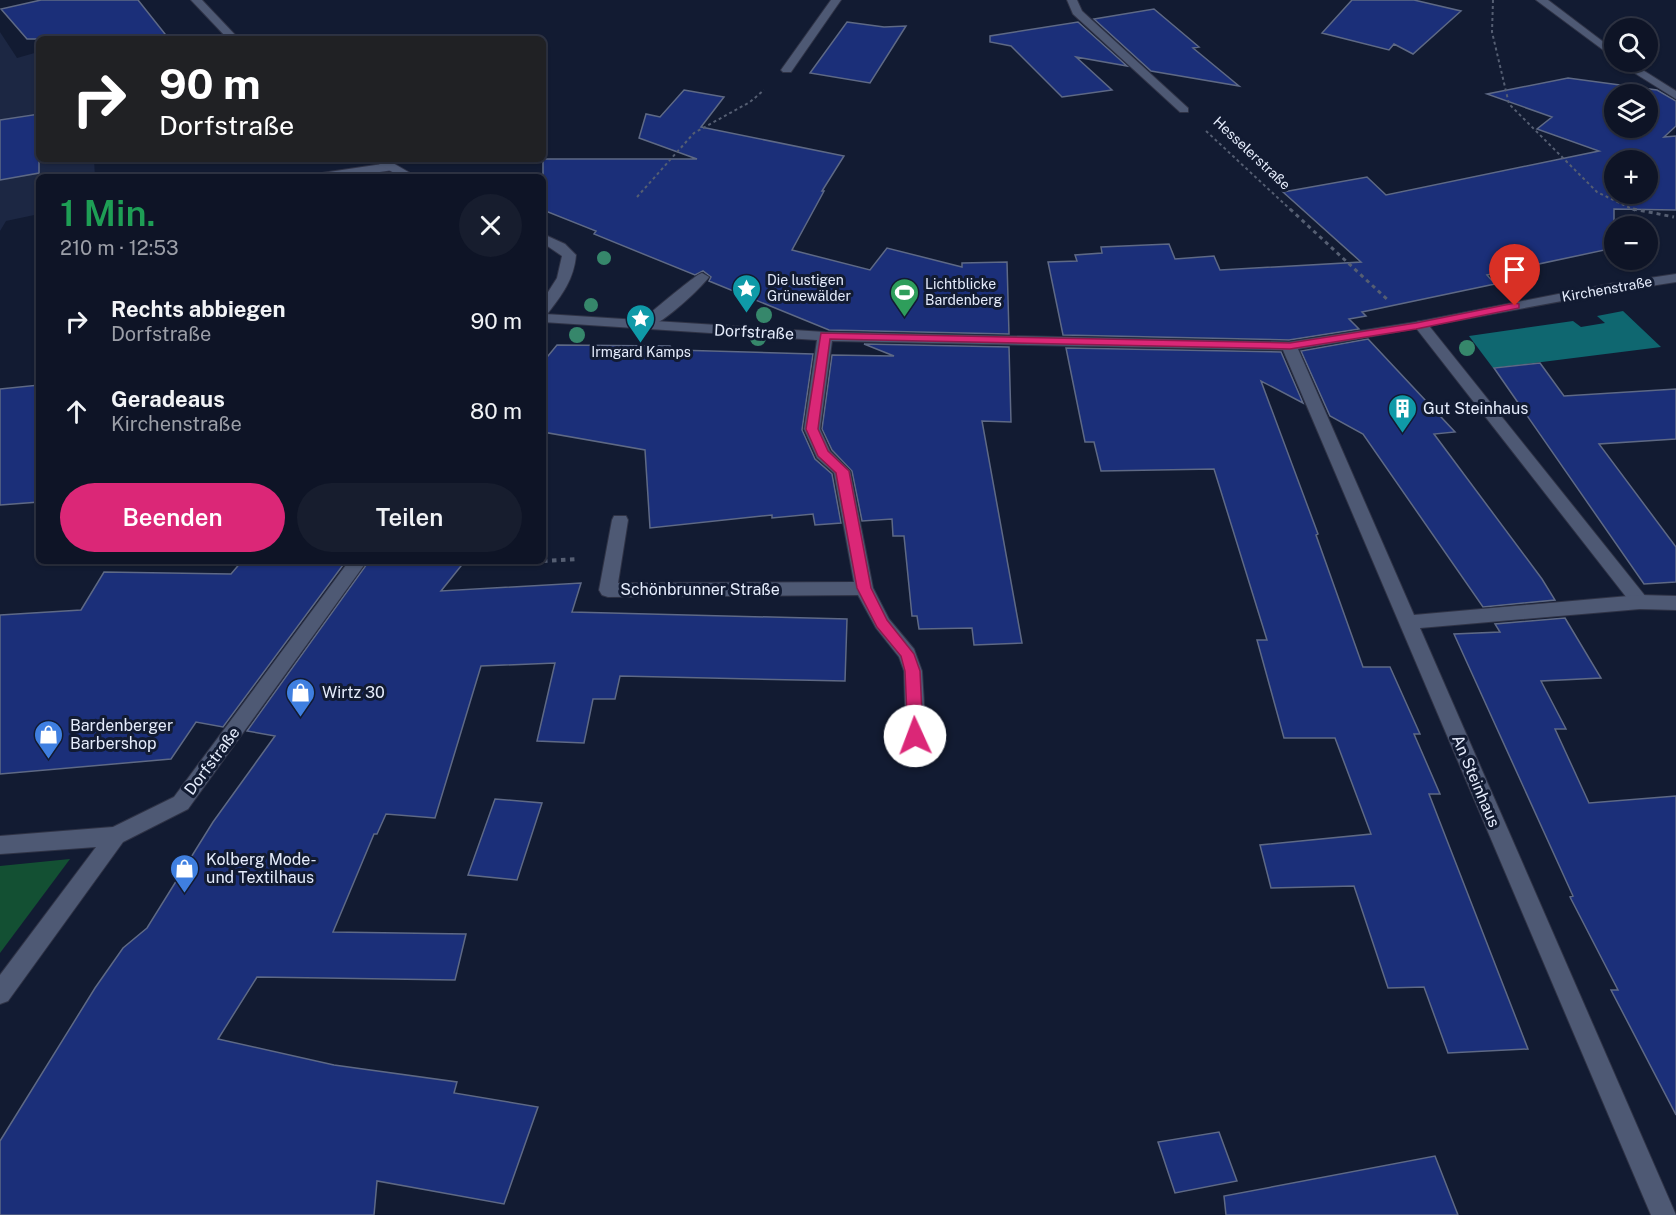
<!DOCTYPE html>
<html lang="de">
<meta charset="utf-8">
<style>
body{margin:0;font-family:"Public Sans",sans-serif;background:#171d2e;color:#f1f3f6;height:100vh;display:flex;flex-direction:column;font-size:22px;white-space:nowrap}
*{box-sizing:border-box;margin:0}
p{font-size:20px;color:#9b9ea7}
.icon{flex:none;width:33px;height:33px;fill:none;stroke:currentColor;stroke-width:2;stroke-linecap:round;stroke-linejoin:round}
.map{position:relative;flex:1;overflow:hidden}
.panel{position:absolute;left:36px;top:174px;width:510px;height:390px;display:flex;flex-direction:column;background:#0e1426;border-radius:9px;box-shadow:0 2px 4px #0004,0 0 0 2px #2e3343}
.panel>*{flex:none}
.guide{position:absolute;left:36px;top:36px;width:510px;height:126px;border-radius:9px;box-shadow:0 2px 4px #0004,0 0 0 2px #2e3343;background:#202124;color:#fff;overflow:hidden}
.fabs{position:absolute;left:1604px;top:18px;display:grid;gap:12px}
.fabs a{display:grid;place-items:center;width:54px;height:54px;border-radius:50%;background:#0e1426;box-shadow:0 2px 4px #0004,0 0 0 2px #2e3343;font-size:30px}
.pin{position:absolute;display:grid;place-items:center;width:51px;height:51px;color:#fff;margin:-62px -26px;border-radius:50% 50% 50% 0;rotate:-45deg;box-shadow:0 0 6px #0007}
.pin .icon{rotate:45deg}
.me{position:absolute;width:66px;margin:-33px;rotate:358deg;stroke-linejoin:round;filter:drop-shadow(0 0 4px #0008)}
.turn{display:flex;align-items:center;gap:21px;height:126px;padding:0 24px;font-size:27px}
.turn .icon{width:78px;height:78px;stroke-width:2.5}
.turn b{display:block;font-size:42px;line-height:51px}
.round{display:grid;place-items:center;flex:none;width:63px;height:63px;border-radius:32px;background:#171d2e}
.headline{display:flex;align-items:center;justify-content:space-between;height:102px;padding:0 24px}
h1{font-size:36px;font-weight:600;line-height:45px;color:#1e9e55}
.primary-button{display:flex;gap:12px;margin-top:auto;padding:12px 24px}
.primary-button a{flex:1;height:69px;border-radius:36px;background:#db2777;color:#fff;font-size:24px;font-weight:600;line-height:69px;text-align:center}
.primary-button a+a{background:#171d2e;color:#f1f3f6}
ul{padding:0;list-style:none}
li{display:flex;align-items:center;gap:18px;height:90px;padding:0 24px}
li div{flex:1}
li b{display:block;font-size:22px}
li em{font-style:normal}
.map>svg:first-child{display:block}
</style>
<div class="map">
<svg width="1676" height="1215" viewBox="0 0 1676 1215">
<rect width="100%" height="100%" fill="#121b32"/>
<path fill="#1c2743" d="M0,32l17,26 21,-6 1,2v105h55l1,18h-56v37l-33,7 -6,10z"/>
<path fill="#135033" d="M70,859l-70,94v-87z"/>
<path fill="#0f6770" d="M1623,311l38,36 -168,21 -24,-32 104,-15 8,6 24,-4 -8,-7z"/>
<path fill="#1b2f79" stroke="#5e6985" stroke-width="1.5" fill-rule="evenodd" d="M41,0h97l31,39h-142l-26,-30z
M1352,0h62l47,11 -48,43 -19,-10 -5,6 -67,-17z
M1154,9l45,38 -6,1 46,38 -88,-15 -57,-52z
M847,22l37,5 22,-1 -36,57 -60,-10z
M1078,22l49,44 -51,-9 36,33 -50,7 -51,-51 -21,-4v-6z
M1568,78l89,12 19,11v25l-12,11 12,-1v74l-62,-1v39l-127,27 8,9 -133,28 4,4 -17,3 10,10 -70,11 -226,-5 -15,-73 29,-1 -2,-6 27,-2 -1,-6 68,-3 6,15 39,-3 6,14 141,-8 -78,-70 84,-15 19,18 213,-44 -62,-22 15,-12 -65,-23zM1614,94h33v34h-33zM1614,160h33v34h-33z
M684,90l40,7 -23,30 143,29 -22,35h2l-32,59 78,20 17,-22 75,19v-4l45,-1 2,72 -180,-4 -120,-49 2,-4 -8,-6 -8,4 -101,-41 2,-3 -53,-21v-51h154l-58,-21 7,-24 14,3z
M39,114v59l-39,7v-60z
M1368,339l87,93 -21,2 108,145 13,21 -72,7 -120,-173 -33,-18 -29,-65z
M864,344l145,3 2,75 -29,-1 40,222 -48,2 -2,-17 -53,1 -2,-13h-5l-8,-80h-11l-1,-17 -30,2 -10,-50 -20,-21 -10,-21 10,-74 62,1z
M557,345l113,1 6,4 137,4 -11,76 13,29 17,15 9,49 -26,2 -2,-11 -41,4v-3l-122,13 -5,-78 -102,-18v-70z
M1066,348l215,4 22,51 -42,-22 57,153 -2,1 47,132h27l30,67h-6l26,60h-11l99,255 -80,4 -24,-66 -36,1 -34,-102 -83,2 -11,-43 111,-11 -36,-96h-51l-27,-98h10l-53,-171 -113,2 -7,-29h-9z
M1540,363l24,33 112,-7v50l-77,5 77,103v35l-32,2 -150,-216z
M39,385v117l-39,3v-116z
M242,561h104l-123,166 -27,-5 -25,37 -171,15v-159l81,-5 23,-38 127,2z
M369,561h96l-24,30 140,-8 -9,29 275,7 -2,62 -225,-5 -5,23h-22l-9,44 -47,-2 18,-78 -74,3 -46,152 -49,-4 -9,20h-3l-41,98 133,2 -11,46 -198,-3 -39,62 116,26 123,17 -3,11 84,14 -34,97 -127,-23 -3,34h-374v-74l95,-153 28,-40 24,-20 66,-106 62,-86 -28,-5z
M1565,618l36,60 -60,3 25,48h-11l34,74 87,-7v319l-65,-125h7l-48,-93 3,-1 -119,-262 46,-2 -5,-8z
M495,799l47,4 -25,77 -49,-5z
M1219,1132l18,49 -62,12 -17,-51z
M1435,1156l23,59h-232l-2,-19z"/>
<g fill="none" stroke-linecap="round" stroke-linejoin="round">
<defs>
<path id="service" d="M389,163l4,1 2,3 -2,3 -46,7h-31l6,-4z
M702,273l7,4c-10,13 -55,56 -70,52l-2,-3 2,-3c9,-8 57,-49 63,-50z
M1421,321l5,1 220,275 3,5 -3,5 -6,2 -6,-2 -218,-279 -2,-3 2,-3z"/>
<path id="minor" d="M191,0h11l37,39h-11z
M831,0h10l-50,72h-8l-2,-2z
M1067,0h10l5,11 106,97v4h-8l-107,-98z
M1536,0h12l66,50v8z
M1617,62h13l46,29v8z
M370,159h16l31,18h-16z
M543,234l22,10 11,11c-2,24 -14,40 -28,58l-3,1 280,18 464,10 127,-20 193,-38 67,-10v8c-127,19 -252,47 -378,67l116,266 226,-20 36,1v14l-36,-1 -220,19 256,587h-25l-368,-865 -451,-9 -12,88 10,22 20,20 23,117 16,31 25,30 8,22 4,65 -3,6 -7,2 -7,-2 -3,-6 -2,-65 -5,-14 -23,-29 -18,-33 -250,2 -6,-2 -3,-5 13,-70 2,-4h12l2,4 -10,63 236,-1 -20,-109 -17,-15 -13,-29 13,-89 -274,-18v-22l14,-22 5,-22 -19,-13z
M349,561h18l-179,248 -65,33 -115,159 -8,3v-29l96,-128 -96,7v-18l113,-9 61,-30z"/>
</defs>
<use href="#service" stroke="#2f3346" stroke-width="2"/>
<use href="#minor" stroke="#2f3346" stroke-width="2"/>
<path stroke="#555e72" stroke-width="2" stroke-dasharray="3 3" stroke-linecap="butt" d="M1493,0l-1,32 17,72 88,88 39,19
M1206,131l86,80
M637,197l57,-64 56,-31 14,-12"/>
<path stroke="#555e72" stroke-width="3" stroke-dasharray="4 4" stroke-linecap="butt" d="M1290,209l99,92
M1633,209l41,8"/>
<path stroke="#555e72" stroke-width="4" stroke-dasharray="4.5 4.5" stroke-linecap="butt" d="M543,561l35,-2
M474,564l62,-3"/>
<use href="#service" fill="#4e5974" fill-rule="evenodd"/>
<use href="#minor" fill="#4e5974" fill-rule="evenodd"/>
</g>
<g fill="#36876b">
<circle cx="604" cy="258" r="7"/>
<circle cx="591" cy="305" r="7"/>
<circle cx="764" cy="315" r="8"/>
<circle cx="577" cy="335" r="8"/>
<circle cx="758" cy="338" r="8"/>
<circle cx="1467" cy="348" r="8"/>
</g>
<path fill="#db2777" stroke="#8e194d" stroke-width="1.5" d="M1515,303l4,1v4l-103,21 -126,20 -460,-10 -12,90 10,22 21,20 22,117 16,32 27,34 6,17 3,65 -2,4h-11l-2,-4 -3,-65 -4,-15 -24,-29 -20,-39 -21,-115 -18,-17 -12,-27 15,-96 469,10 126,-20z"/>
<defs>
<symbol id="sight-pin" viewBox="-11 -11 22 30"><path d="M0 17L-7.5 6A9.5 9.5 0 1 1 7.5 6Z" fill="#0f9aa8" stroke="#121b32"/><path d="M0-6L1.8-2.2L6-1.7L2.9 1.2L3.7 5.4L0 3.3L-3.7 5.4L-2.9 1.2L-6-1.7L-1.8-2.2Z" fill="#fff"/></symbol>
<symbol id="stadium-pin" viewBox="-11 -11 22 30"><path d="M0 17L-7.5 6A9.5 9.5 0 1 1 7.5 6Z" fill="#2e9e5b" stroke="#121b32"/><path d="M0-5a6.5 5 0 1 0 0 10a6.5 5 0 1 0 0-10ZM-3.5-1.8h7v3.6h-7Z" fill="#fff"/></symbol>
<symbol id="building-pin" viewBox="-11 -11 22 30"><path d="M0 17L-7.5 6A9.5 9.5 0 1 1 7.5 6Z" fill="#0f9aa8" stroke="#121b32"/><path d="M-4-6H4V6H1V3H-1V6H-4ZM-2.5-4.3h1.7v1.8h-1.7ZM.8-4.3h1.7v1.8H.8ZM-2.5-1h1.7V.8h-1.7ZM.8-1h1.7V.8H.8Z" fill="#fff"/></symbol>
<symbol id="shop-pin" viewBox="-11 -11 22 30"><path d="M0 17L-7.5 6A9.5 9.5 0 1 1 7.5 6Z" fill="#3f7fe0" stroke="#121b32"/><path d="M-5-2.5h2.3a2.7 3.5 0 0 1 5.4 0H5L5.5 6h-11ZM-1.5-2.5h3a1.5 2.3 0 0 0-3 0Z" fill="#fff"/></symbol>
</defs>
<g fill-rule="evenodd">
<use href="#sight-pin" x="730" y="272" width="33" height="45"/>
<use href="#stadium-pin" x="888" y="276" width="33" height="45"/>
<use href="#sight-pin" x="624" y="302" width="33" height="45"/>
<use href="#building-pin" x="1386" y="392" width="33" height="45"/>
<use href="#shop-pin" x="284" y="676" width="33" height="45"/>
<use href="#shop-pin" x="32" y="718" width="33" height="45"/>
<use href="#shop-pin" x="168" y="852" width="33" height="45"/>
</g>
<g text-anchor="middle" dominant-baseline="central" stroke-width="6" stroke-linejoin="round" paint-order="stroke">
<g font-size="14" fill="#e5ecfc" stroke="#121b32">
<text transform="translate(1252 153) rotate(43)">Hesselerstraße</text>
<text transform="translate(1607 289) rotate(-10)">Kirchenstraße</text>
</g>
<g font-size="14" fill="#e5ecfc" stroke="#121b32" text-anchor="start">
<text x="767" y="280">Die lustigen<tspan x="767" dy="16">Grünewälder</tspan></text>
<text x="925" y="284">Lichtblicke<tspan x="925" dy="16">Bardenberg</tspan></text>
<text x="641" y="352" text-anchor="middle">Irmgard Kamps</text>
</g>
<g font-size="16" fill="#e5ecfc" stroke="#121b32">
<text transform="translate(754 332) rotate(3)">Dorfstraße</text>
<text x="700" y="589">Schönbrunner Straße</text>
<text transform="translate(212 761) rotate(-53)">Dorfstraße</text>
<text transform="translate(1476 781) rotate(67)">An Steinhaus</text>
</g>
<g font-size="16" fill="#e5ecfc" stroke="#121b32" text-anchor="start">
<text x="1423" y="408">Gut Steinhaus</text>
<text x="322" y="692">Wirtz 30</text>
<text x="70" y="725">Bardenberger<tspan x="70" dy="18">Barbershop</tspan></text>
<text x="206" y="859">Kolberg Mode-<tspan x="206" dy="18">und Textilhaus</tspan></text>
</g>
</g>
</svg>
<div class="fabs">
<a><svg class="icon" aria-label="search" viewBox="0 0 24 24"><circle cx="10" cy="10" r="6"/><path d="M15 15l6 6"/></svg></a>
<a><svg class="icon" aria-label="layers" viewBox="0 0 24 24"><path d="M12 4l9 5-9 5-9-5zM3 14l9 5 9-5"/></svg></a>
<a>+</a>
<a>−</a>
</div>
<div class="pin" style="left:1515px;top:306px;background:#d93025"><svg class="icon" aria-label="arrive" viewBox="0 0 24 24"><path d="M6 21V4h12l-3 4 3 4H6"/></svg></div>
<svg class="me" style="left:915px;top:736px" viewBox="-20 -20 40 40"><circle r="19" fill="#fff"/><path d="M0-13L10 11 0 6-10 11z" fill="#db2777"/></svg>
<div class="guide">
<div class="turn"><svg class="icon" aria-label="right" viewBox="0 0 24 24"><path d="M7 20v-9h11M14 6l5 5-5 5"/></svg><div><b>90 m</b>Dorfstraße</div></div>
</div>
<section class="panel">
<div class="headline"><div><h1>1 Min.</h1><p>210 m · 12:53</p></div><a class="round"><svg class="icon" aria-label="close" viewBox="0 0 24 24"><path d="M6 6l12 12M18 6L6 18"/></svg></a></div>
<ul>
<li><svg class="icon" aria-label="right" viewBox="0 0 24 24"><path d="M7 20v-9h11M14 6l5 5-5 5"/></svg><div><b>Rechts abbiegen</b><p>Dorfstraße</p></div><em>90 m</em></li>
<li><svg class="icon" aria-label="ahead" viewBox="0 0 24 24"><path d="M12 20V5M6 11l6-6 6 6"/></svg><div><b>Geradeaus</b><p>Kirchenstraße</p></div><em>80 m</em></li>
</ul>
<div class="primary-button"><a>Beenden</a><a>Teilen</a></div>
</section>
</div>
